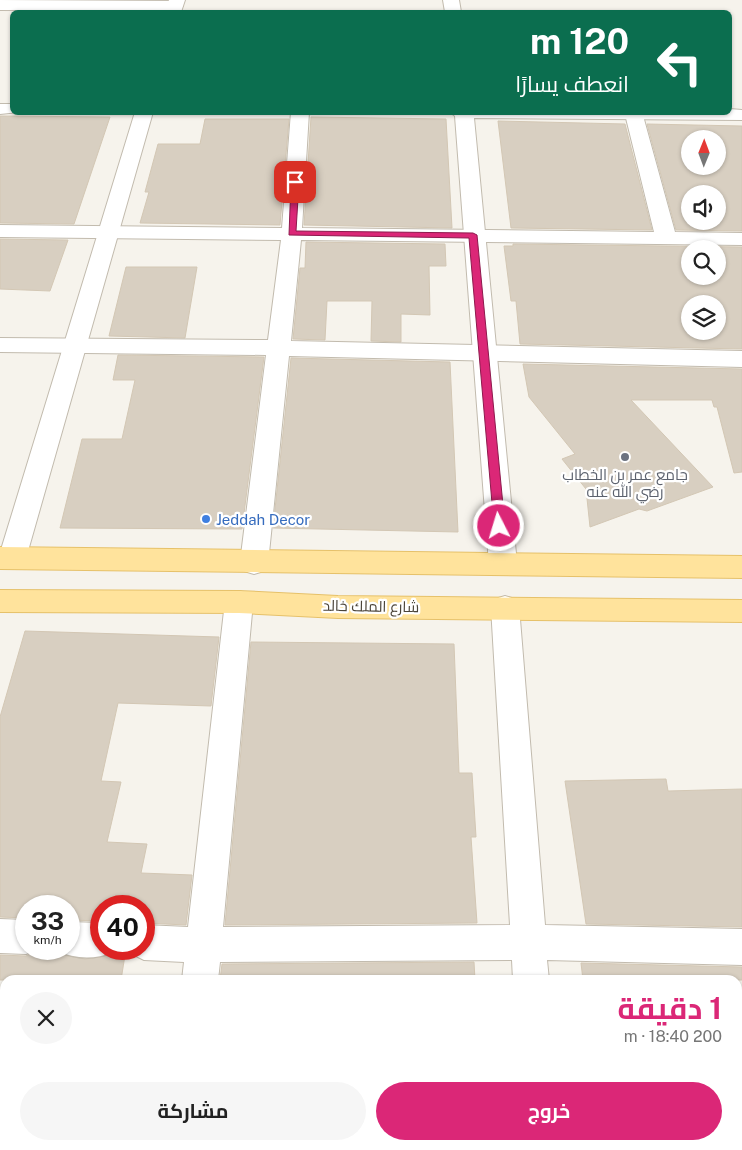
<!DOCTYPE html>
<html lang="ar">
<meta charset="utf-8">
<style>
body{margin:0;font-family:"Public Sans",Cairo,sans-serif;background:#f6f6f6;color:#222;direction:rtl;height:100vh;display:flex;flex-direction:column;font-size:19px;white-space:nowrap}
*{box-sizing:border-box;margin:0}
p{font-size:16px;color:#767676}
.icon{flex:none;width:28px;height:28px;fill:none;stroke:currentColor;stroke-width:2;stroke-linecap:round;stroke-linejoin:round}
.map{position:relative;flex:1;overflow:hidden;direction:ltr}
.side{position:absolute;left:0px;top:975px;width:742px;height:175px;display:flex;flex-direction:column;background:#fff;border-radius:15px 15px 0 0;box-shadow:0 1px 4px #0004;direction:rtl}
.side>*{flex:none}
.top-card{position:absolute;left:10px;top:10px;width:722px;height:105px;border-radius:8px;box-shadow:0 1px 4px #0004;direction:rtl;background:#0b6e4f;color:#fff;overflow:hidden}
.needle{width:32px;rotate:1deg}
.controls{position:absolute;left:681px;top:130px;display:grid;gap:10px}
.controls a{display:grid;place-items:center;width:45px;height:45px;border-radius:50%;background:#fff;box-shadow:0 1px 4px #0004;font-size:25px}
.speed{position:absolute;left:15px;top:895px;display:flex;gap:10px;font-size:25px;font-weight:700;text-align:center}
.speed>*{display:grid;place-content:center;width:65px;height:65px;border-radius:50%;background:#fff;box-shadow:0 1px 4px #0004;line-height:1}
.speed small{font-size:12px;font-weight:400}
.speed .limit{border:8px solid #d22;background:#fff;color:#111}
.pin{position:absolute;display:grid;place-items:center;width:42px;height:42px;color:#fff;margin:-21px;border-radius:10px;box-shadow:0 2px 8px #0006}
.me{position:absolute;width:55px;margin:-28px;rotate:355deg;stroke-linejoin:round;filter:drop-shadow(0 0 4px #0008)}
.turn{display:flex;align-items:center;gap:18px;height:105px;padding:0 20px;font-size:22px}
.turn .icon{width:65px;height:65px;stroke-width:2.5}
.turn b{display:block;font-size:35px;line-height:42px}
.round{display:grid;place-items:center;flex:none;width:52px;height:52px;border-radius:26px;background:#f6f6f6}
.overview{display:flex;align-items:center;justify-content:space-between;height:85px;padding:0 20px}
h1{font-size:30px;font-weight:700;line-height:38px;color:#db2777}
.primary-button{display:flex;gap:10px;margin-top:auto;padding:10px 20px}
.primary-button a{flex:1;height:58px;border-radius:30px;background:#db2777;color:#fff;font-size:20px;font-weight:700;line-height:58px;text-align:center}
.primary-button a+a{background:#f6f6f6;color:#222}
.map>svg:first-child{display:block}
</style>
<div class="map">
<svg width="742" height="1150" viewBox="0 0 742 1150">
<rect width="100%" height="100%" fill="#f6f3ec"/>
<path fill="#d8cfc1" stroke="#d3c7b4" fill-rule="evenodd" d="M0,116l110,1 -36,107 -74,-1z
M311,117l135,2 6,109 -148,-3z
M205,119h84l-9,106 -140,-2 9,-31h-4l13,-48h42z
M498,121l127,3 27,106 -141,-2z
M647,124l95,2v105l-66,-1zM690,139h28v27h-28zM690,194h28v27h-28z
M0,239l68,1 -18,51 -50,-2z
M306,242l139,2 1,22h-17l1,49 -29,-1v28l-30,-1 1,-40h-45l-2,39 -32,-1 7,-71h5z
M513,244l229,3v102l-222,-5 -4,-43h-5l-7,-55h9zM690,249h28v27h-28zM690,304h28v27h-28z
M126,267h71l-12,71 -76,-2z
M118,355l146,2 -22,172 -182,-1 22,-89h40l13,-59h-22z
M291,358l159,4 8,170 -185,-4z
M523,364l219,5v103l-8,1 -17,-66h-3l-2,-7h-81l82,87 -66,24 -8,-2 -49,18 -4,-38 -24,-30 13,-5 -46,-57z
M25,631l194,6 -8,69 -93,-3 -17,78 20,1 -14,60 40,2 -6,29 51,2 -6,50 -42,-2v-17h-43v15l-32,-1v-14h-43v12l-26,-1v-200z
M251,642l203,2 5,129h13l4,64h-5l6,86 -252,2z
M666,779l2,12 74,-2v138l-156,-3 -21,-143z
M40,949h14l2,4 7,2 22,4 22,-3 7,-2 3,-5h9l-5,31h-121v-25l26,1z
M474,962l1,18h-255l2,-16z
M581,963l161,4v13h-159z"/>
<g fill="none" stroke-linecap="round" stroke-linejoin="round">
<defs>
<path id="minor" d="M0,0l175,1 8,5 -8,5 -175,-1z
M291,112h18l-7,116 352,4 -29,-118 17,-2 33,120 67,1v12l-441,-5 -10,101 451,10v16l-453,-11 -21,207 -4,8 -10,3 -10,-3 -4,-8 26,-208 -266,-3v-14l268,2 13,-100 -281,-3v-12l282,3z
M239,591l10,3 4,8 -30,325 287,-2 -19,-318 4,-8 10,-3 10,3 4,8 26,318 197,4v36l-195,-5 2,20h-36l-1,-20 -292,2 -2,18h-36l2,-18 -40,-2 -12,-6 -3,-5h15v-24l44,2 37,-325 4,-8z
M0,919l26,1v29h12l-12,5 -26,-1z
M69,922l32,1v26h14l-2,3c-18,8 -38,7 -56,-1l-1,-2h13z
M166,1145h40v5h-40z
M519,1145h40v5h-40z"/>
<path id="tertiary" d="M169,0h16l-4,12h-16z
M443,0h16l2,12h-16z
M0,104h12v8h7l-19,2z
M730,109l12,1v10l-268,-2 43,446 -4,8 -10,3 -10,-3 -4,-8 -34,-448 -5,-4h280z
M135,112h18l-127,446 -4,7 -10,4 -10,-4 -2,-12z"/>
<path id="primary" d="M0,547l742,9v22l-742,-9z
M0,590l239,1 99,5 404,4v22l-404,-4 -99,-5 -239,-1z"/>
</defs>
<use href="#minor" stroke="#c2bbae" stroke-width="2"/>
<use href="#tertiary" stroke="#c2bbae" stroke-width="2"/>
<use href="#primary" stroke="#e6c16a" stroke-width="2"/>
<use href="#minor" fill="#fff" fill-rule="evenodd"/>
<use href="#tertiary" fill="#fff" fill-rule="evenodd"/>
<use href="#primary" fill="#ffe39c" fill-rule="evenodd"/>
</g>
<path fill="#db2777" stroke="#8e194d" d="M295,179l4,3 -3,49 177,2 4,2 28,291 -2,3 -4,1 -5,-4 -25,-288 -180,-3 2,-53z"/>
<circle fill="#6b7280" stroke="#fff" stroke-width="2" cx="625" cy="457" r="5"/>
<circle fill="#3f7fe0" stroke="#fff" stroke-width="2" cx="206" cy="519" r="5"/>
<g text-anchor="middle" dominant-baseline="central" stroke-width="4.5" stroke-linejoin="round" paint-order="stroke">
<g font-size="15" fill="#5b616d" stroke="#fff">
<text x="625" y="474">جامع عمر بن الخطاب<tspan x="625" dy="17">رضي الله عنه</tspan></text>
</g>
<g font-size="15" fill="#366cbe" stroke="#fff" text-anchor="start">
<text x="216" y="519">Jeddah Decor</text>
</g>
<g font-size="15" fill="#4b4439" stroke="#fff">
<text transform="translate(371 606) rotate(1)">شارع الملك خالد</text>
</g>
</g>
</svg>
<div class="controls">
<a><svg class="needle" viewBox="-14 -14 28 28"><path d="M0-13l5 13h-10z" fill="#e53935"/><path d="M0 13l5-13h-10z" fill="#767676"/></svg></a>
<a><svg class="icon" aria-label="sound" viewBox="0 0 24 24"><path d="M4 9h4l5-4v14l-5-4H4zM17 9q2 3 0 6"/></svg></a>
<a><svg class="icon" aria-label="search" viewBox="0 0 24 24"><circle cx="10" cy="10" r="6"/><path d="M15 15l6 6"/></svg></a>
<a><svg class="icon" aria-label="layers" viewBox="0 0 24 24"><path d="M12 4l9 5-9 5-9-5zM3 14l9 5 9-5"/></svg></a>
</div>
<div class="speed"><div>33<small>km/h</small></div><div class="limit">40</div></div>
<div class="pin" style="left:295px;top:182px;background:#d93025"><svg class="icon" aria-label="arrive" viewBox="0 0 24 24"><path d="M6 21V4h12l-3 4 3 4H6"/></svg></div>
<svg class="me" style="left:499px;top:526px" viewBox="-20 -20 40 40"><circle r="17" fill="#db2777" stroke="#fff" stroke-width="3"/><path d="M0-11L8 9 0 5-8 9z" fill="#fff"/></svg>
<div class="top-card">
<div class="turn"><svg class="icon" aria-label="left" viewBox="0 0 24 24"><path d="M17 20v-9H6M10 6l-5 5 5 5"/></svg><div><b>120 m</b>انعطف يسارًا</div></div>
</div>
<section class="side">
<div class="overview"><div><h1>1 دقيقة</h1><p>200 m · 18:40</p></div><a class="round"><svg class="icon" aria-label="close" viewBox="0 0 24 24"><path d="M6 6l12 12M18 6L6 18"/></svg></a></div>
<div class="primary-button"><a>خروج</a><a>مشاركة</a></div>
</section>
</div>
